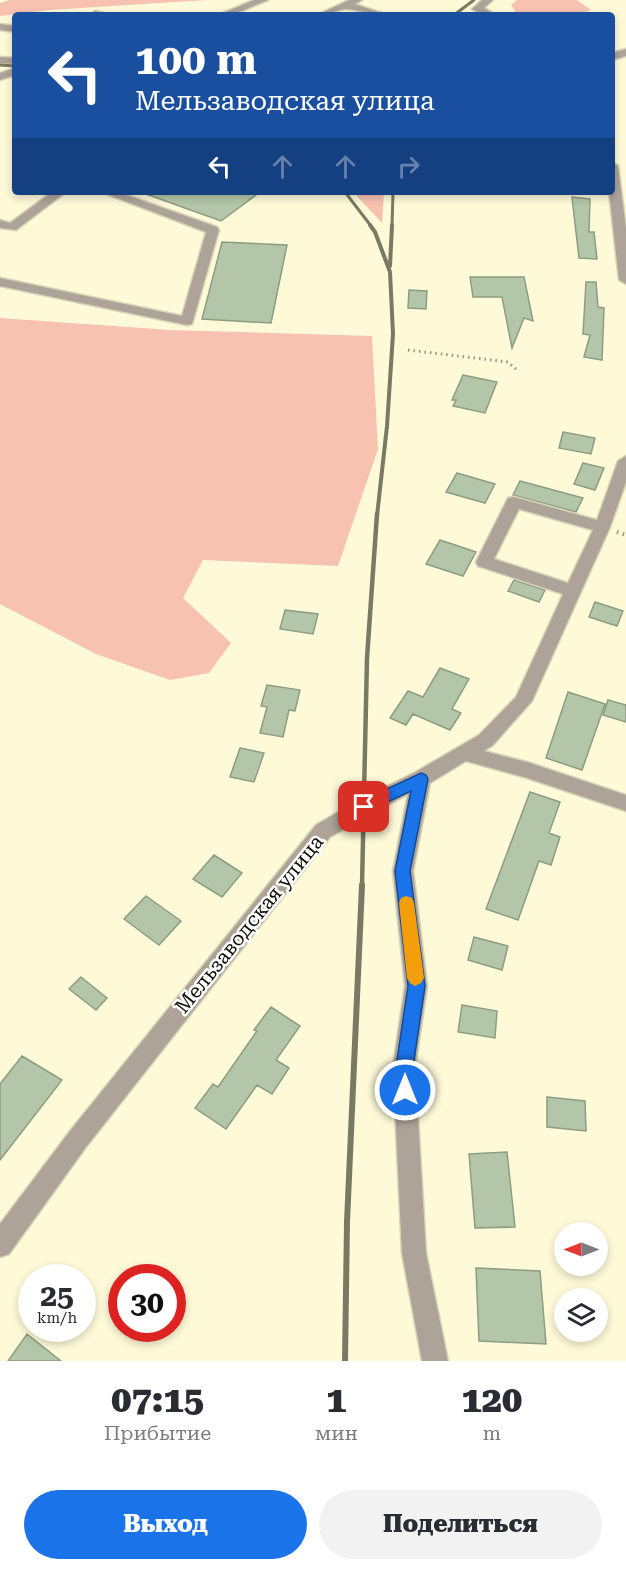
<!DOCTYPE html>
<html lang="ru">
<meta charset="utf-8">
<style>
body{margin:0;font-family:"Roboto Serif",serif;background:#f2f2f3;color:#2b2b33;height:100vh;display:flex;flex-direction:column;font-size:22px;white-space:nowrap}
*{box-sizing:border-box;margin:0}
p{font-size:20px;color:#7c7c81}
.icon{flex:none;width:33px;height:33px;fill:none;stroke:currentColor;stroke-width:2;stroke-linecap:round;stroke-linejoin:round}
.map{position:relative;height:1361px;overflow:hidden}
.side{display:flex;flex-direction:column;background:#fff;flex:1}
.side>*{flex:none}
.guide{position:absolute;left:12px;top:12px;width:603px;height:183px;border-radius:6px;box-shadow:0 3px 9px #0003;background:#1a4fa0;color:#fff;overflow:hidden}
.needle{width:39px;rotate:270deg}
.controls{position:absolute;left:554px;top:1222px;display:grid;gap:12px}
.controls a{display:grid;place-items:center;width:54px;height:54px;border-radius:50%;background:#fff;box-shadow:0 3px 9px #0003;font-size:30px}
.speed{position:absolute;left:18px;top:1264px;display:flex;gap:12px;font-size:30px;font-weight:700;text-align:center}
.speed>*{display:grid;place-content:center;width:78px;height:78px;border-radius:50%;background:#fff;box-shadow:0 3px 9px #0003;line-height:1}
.speed small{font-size:15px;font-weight:400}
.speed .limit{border:9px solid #d22;background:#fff;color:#111}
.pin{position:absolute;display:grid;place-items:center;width:51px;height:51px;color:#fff;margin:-26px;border-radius:12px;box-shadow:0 3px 9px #0006}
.me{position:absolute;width:66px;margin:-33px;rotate:0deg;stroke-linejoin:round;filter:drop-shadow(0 0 4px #0008)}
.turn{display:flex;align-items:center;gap:21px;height:126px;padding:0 24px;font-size:27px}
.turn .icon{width:78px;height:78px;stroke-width:2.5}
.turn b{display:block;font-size:42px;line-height:51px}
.lanes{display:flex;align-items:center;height:57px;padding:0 24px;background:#0003;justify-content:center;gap:30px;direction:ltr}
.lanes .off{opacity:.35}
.eta{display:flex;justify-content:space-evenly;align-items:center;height:102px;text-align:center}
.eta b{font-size:36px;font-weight:800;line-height:42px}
.action{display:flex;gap:12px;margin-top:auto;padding:12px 24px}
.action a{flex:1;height:69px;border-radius:36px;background:#1a73e8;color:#fff;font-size:24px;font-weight:800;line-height:69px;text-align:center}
.action a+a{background:#f2f2f3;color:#2b2b33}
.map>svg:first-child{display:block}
</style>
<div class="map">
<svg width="626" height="1361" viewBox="0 0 626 1361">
<rect width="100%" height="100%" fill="#fefad8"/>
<path fill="#f8c2b0" d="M10,0h197l-158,10 -49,6v-13z
M517,0h60l14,10 -14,5h-59l-7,-10z
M353,192h31l-2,31z
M0,318l170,12 202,6 6,113 -40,117 -135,-6 -20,38 48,45 -22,30 -39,7 -74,-26 -96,-50z"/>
<path fill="#b4c6a9" stroke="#8c9d82" stroke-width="1.5" d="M147,192h113l-39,29 -75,-27z
M572,197l18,2 -1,33h5l3,27 -18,-1z
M222,242l65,3 -16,78 -69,-4z
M470,277h54l9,44 -9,-3 -12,30 -10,-51h-29z
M586,282h10l2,25 6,1 -2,52 -18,-3 6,-22 -7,-1z
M409,290l18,1 -1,18 -18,-1z
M463,375l34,7 -12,31 -32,-7 3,-6h-4z
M563,432l32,6 -4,16 -32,-6z
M583,463l21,5 -9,22 -21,-6z
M457,473l38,11 -10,19 -39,-11z
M520,481l63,17 -7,14 -63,-17z
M440,540l36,12 -13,24 -37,-12z
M514,580l31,10 -6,12 -31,-11z
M595,602l28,9 -6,15 -28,-9z
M285,610l33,4 -5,20 -33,-5z
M440,668l29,11 -17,30 9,4 -11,17 -37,-16 -7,11 -16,-7 18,-27 15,6z
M267,685l33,5 -5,21 -6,-1 -6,27 -23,-4 7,-26 -6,-1z
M568,692l37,12 -23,66 -36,-12z
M608,700l18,5v17l-23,-7z
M240,748l24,5 -10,29 -24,-5z
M530,792l30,10 -11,31 11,4 -9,28 -12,-4 -21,59 -32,-11z
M214,855l28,18 -20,24 -29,-18z
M146,896l35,25 -22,24 -35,-26z
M474,937l34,9 -6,24 -34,-10z
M81,977l26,21 -11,12 -27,-21z
M462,1005l35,6 -2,27 -37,-6z
M271,1007l29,19 -24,34 13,8 -17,26 -15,-9 -31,44 -31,-21 18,-24 5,3 39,-56 -3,-1z
M22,1056l40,24 -62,80v-76z
M547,1097l38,4 1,30 -39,-4z
M507,1152l8,75 -40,1 -6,-74z
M476,1268l64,3 6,73 -67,-3z
M27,1334l34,27h-53z"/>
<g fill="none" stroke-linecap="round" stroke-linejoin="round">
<defs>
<path id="minor" d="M254,0h14l-36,15h-14z
M349,0h13l-7,4 32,11c-11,0 -37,-7 -42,-6 -11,2 -15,6 -28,6z
M482,0h11l-9,8 7,4 -2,3h-11l1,-2 -7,-4z
M95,11l9,2 1,2h-14z
M0,24l15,2v6l-15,-2z
M626,49v7l-14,4v-7z
M0,57l15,1v6l-15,-1z
M15,68v7l-15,5v-7z
M612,162l6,4 8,63v55l-7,-4 -10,-88h3z
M52,192h14l-50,38 -16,-2v-8l10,3z
M101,192h17l99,35 2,3 -27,94 -5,1 -187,-39v-8l182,38 24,-84z
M626,456v26l-16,45 -78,174 -39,44 -9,6 43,11 99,33v16l-99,-33 -61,-17 -36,22 -17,88 14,115 -12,81 11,186 22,108h-26l-20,-108 -9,-186 12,-81 -12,-115 15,-77 -78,43 -244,310 -77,107 -9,3v-33l70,-93 246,-306 41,-24 57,-28 65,-38 37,-38 47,-103 -85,-28 -2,-4 32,-64 6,-1 83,23 21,-59zM519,509l74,21 -25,53 -74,-24z"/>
</defs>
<use href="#minor" stroke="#d8d4b6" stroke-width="3"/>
<path stroke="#95937b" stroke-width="3" stroke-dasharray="1.5 4" stroke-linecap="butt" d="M408,350l100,12 10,9"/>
<path stroke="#95937b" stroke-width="4" stroke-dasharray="1.5 4.5" stroke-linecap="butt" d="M617,532l9,3"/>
<use href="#minor" fill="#aea398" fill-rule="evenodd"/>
<path stroke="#7b7964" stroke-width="3" d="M454,15l20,-15
M0,65l15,1
M345,192l26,34
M392,226l1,-34"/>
<path stroke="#7b7964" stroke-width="4" d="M370,225l5,7 15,40 3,62 -6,92 -10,90
M390,266l2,-41"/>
<path stroke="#7b7964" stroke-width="4.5" d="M362,886l5,-228 10,-144"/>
<path stroke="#7b7964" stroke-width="6" d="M345,1361l2,-139 15,-337"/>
</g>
<path fill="#1a73e8" stroke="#114b97" stroke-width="1.5" d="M421,773l5,2 2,4 -18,92 15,115 -12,81 1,23 -2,7 -7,2 -6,-2 -3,-30 12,-81 -13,-115 16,-80 -47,22 -5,-2 -2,-4 2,-5z"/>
<path fill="#f59e0b" d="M406,896l6,2 2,5 10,75 -3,5 -6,3 -5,-3 -3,-5 -8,-75 2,-5z"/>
<g text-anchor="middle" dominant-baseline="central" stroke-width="5" stroke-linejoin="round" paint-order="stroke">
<g font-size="20" fill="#100f04" stroke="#fff">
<text transform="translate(249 924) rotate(-51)">Мельзаводская улица</text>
</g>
</g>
</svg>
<div class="controls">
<a><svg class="needle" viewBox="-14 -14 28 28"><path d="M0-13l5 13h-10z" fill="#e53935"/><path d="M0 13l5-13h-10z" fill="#7c7c81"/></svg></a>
<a><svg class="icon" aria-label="layers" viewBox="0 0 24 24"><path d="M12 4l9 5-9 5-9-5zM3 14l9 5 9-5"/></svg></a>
</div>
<div class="speed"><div>25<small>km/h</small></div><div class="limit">30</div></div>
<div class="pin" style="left:364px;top:807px;background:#d93025"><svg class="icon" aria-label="arrive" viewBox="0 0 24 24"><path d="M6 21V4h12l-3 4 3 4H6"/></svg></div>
<svg class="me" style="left:405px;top:1090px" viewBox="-20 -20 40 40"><circle r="17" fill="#1a73e8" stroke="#fff" stroke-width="3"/><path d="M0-11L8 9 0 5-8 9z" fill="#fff"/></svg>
<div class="guide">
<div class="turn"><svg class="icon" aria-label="left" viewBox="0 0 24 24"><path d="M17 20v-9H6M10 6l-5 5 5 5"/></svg><div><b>100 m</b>Мельзаводская улица</div></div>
<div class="lanes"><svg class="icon" aria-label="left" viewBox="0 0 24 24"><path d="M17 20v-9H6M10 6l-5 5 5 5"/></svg><svg class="icon off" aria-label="ahead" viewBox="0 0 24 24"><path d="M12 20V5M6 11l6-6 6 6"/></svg><svg class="icon off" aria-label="ahead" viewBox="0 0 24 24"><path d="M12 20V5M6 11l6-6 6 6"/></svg><svg class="icon off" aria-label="right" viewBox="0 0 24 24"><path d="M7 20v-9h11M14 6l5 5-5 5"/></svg></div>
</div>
</div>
<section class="side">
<div class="eta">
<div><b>07:15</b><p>Прибытие</p></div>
<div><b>1</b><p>мин</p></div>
<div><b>120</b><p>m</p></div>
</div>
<div class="action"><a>Выход</a><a>Поделиться</a></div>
</section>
